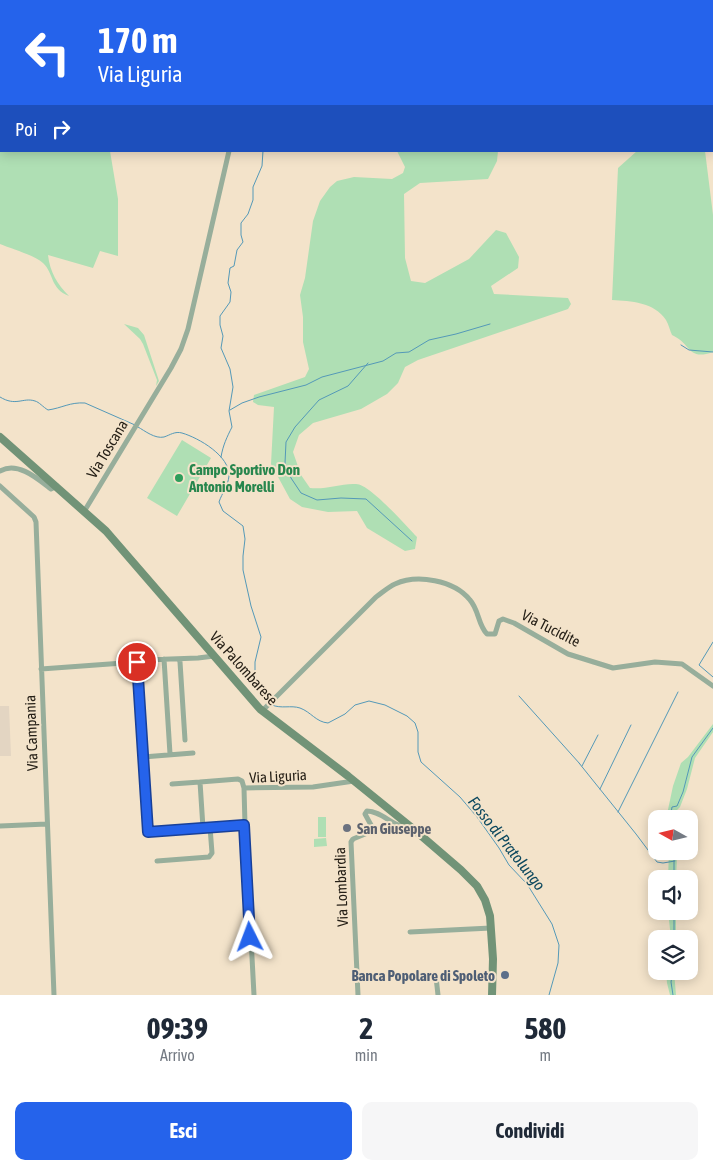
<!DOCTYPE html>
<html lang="it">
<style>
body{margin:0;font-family:"Asap Condensed",sans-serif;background:#f6f6f7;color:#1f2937;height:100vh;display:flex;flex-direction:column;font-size:19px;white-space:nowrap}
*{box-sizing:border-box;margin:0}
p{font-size:16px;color:#747a83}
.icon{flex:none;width:28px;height:28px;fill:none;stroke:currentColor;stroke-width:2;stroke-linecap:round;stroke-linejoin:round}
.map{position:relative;height:995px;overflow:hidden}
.side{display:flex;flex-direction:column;background:#fff;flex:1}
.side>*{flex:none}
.hud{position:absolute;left:0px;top:0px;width:714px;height:152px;box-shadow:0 2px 12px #0003;background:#2563eb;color:#fff;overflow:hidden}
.needle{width:32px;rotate:278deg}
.fabs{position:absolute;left:648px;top:810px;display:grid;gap:10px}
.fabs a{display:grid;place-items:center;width:50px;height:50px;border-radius:10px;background:#fff;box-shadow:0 2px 12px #0003;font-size:25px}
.pin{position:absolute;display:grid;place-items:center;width:42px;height:42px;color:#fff;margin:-21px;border:2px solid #fff;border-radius:50%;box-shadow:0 1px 5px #0007}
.me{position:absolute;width:55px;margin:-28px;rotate:357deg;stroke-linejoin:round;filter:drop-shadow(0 0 4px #0008)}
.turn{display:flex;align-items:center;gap:18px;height:105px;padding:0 15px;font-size:22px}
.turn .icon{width:65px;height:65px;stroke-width:2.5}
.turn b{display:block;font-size:35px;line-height:42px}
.then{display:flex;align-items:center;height:48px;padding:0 15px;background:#0003;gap:10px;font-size:19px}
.eta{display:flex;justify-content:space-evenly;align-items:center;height:85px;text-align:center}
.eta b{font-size:30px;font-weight:700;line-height:35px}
.action{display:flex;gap:10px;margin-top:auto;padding:10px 15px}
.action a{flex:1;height:58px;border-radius:10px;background:#2563eb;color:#fff;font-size:20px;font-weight:700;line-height:58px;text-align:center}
.action a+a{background:#f6f6f7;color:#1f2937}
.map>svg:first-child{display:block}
</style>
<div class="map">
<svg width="713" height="995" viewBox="0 0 713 995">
<rect width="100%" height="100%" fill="#f3e3ca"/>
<path fill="#e3d5c2" d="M0,706h9l2,50h-11z"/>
<path fill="#afdfb4" d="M328,0h95l-1,1z
M0,69l1,82h109l8,48v57l-18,-5 -7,17 -45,-13c2,17 9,29 21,41 -19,-7 -15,-23 -26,-33 -9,-8 -31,-14 -43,-19z
M397,151h101l-1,10 -9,18 -68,4 -16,11 1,64 6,23 14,2 44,-24 27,-29 10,3 13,24 -1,11 -27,18 3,8 74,4 3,6 -3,5 -150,51 -13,7 -7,16 -11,11 -26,15 -48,14 -14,12 -6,17 8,23 9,13c16,2 31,-5 46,-4 14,0 50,42 61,53l-2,12 -10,2 -38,-23 -10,-17 -29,1 -26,-5 -12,-8 -19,-35 3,-57 -16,-2 -5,-3 1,-7 51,-18 4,-8 -6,-27v-25l-3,-22 5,-17 8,-57 7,-20 10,-14 7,-6 17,-4 38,2 11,-6 2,-6z
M637,151h68l8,64v137c-26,9 -21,-8 -41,-17 -2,-4 -3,-10 -6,-15 -12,-18 -35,-19 -54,-20l6,-132z
M124,324l14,4 6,7 15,46 -3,5 1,-6 -14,-36 -3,-5z
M182,440l29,18 -34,58 -30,-18z
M713,724v8l-18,26 -8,31 -7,18 -7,7v5h-7l7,-33 8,-23 7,-6z
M318,817h8v20h-8z
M326,838l1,8 -13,1v-8z
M669,851h7l1,6 -1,22h-8z
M670,911h6v28h-5l-2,-19z
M666,971h8l2,24h-6l-3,-12z"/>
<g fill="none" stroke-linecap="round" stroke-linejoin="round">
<path stroke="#5499b8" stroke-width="1" d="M317,0l1,1
M681,345l8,5 24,2
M368,363l-20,23 -29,14 -24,27 -9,15 -1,21 6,15 10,15 16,7 24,-2 25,1 46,42
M0,397c16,10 23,0 35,4 4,1 8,6 13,9 14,-2 22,-8 37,-7l50,22
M230,410l12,-7 17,-6 47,-12 16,-8 61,-16 13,-8 13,-1 20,-12 27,-6 34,-10
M138,427c7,4 17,12 26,10 6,-2 11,-6 18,-4 17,5 48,23 47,43 -1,10 -7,17 -10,26l4,9 20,15 2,13 -2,17v14l8,36 10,31 -6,25v12l8,22 5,7
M221,457c2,-12 6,-20 11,-30l-3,-16 4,-24 -3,-18 -9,-21 2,-12 -3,-11v-9l10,-14 1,-10 -3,-9 2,-15 4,-2 3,-16 6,-8 -2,-7v-12l7,-9 5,-14v-13l9,-21 1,-15
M713,642l-14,23 14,12
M519,696l61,68
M272,705c9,4 19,0 28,3 11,4 16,14 28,15l17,-9 10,-9 14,-4 16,4 22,11 8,7 3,9v20l3,10 39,35 17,20 22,31 10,17 18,19 25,40 7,21 -1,18 -9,32
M579,763l57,71 21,28 6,1 12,-2
M582,766l16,-31
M600,789l31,-64
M618,812l60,-120
M670,819l2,-12 5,-1 6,-14 9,-35 21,-29
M674,879v-28
M674,911v28
M673,971l-2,11 2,13"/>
<path stroke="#97ae9b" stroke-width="5" d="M243,0v1
M0,471c18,-10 38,8 51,18l6,-3
M0,486l34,31 2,5 18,473
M85,510l86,-142 10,-19 7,-20 41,-178
M214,656l-16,2 -55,2 -5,1 -2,2 13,169 96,-7 -1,-37 69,-1 41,-6
M164,659l6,95
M179,659l1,3 5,78
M41,669l96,-7
M262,711l114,-114c6,-4 12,-10 19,-13 22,-10 59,-4 75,16 9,10 8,25 17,34h8l4,-13 4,-2 11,4 54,31 45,14 42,-6 27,2 31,22
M143,757l50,-4
M172,784l28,-2
M245,825l9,170
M0,826l47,-2
M203,828l-3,-46 38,-3 4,2 2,7
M157,861l52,-4 3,-4 -2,-26
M410,932l81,-4
M436,977l2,18
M358,995l-7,-153 2,-3 17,-7 1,-7 -6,-11 2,-3c16,0 27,18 44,16"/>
<path stroke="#719377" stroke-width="8" d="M0,437l106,94 154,178 88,67 63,51 50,43 16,16 8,14 5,16 3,43 -1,36"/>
</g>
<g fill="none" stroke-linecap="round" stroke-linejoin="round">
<defs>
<path id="route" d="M137,662l11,170 96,-7 6,112"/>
</defs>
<use href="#route" stroke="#184099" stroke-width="12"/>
<use href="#route" stroke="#2563eb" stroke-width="9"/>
</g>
<circle fill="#2e9e5b" stroke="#f3e3ca" stroke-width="2" cx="179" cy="478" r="5"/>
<circle fill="#6b7280" stroke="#f3e3ca" stroke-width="2" cx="347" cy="828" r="5"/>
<circle fill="#5c6f8a" stroke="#f3e3ca" stroke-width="2" cx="505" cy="975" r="5"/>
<g text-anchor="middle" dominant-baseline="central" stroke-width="4" stroke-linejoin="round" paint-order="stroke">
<g font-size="15" fill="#262017" stroke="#f3e3ca">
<text transform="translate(107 449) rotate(-59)">Via Toscana</text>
<text transform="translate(551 628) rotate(27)">Via Tucidite</text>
<text transform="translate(244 668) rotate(48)">Via Palombarese</text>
<text transform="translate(31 733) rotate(-92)">Via Campania</text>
<text transform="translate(278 776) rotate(-3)">Via Liguria</text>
<text transform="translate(341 887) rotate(-92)">Via Lombardia</text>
</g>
<g font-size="15" font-weight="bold" fill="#27864d" stroke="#f3e3ca" text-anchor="start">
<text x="189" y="469">Campo Sportivo Don<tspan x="189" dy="17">Antonio Morelli</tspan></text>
</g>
<g font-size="15" font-weight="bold" fill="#5b616d" stroke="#f3e3ca" text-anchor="start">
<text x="357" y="828">San Giuseppe</text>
</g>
<g font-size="15" font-weight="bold" fill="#4e5e75" stroke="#f3e3ca" text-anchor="end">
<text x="495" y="975">Banca Popolare di Spoleto</text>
</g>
<g font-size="16" font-style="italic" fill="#0d485e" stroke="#f3e3ca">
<text transform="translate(507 843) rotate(52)">Fosso di Pratolungo</text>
</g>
</g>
</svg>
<div class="fabs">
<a><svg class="needle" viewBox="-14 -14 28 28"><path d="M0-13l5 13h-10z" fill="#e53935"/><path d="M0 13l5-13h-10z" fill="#747a83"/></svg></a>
<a><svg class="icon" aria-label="sound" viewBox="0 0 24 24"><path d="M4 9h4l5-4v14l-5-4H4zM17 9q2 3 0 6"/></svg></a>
<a><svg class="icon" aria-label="layers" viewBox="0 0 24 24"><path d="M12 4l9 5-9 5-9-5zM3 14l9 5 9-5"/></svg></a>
</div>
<div class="pin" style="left:137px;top:662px;background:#d93025"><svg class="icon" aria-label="arrive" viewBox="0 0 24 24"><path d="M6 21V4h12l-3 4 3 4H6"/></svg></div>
<svg class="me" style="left:250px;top:937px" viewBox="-20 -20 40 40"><path d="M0-17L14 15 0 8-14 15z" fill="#2563eb" stroke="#fff" stroke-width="4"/></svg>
<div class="hud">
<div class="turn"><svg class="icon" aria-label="left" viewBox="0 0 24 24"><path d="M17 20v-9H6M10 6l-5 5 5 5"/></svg><div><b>170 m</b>Via Liguria</div></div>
<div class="then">Poi<svg class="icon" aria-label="right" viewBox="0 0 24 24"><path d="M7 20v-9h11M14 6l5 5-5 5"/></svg></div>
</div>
</div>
<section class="side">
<div class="eta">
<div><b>09:39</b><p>Arrivo</p></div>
<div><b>2</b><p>min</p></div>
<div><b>580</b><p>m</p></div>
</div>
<div class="action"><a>Esci</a><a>Condividi</a></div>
</section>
